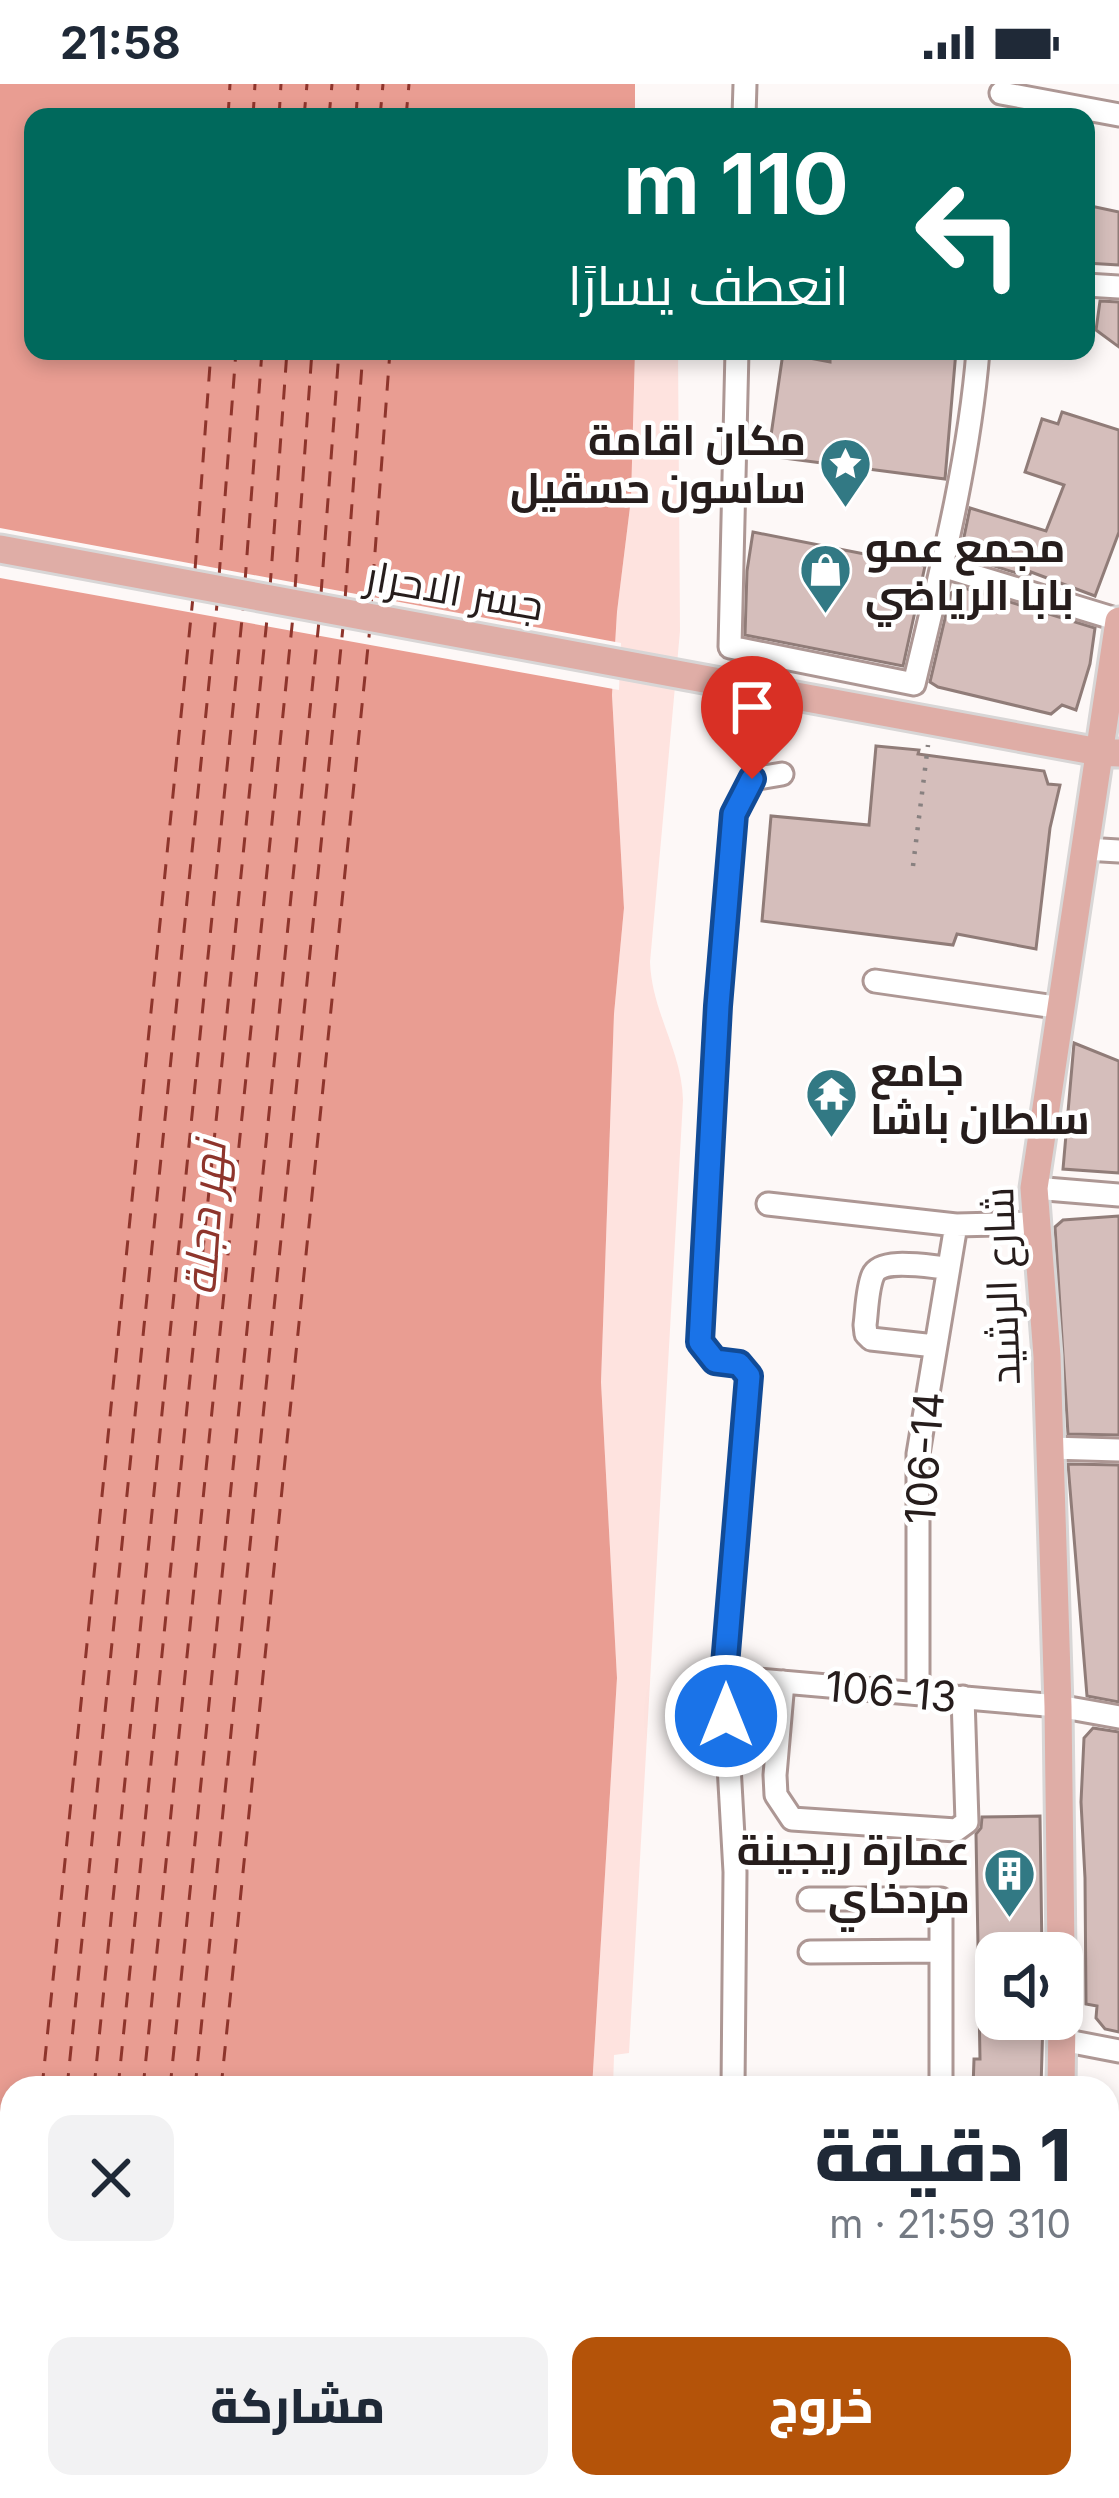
<!DOCTYPE html>
<html lang="ar">
<meta charset="utf-8">
<style>
body{margin:0;font-family:Inter,Cairo,sans-serif;background:#f2f2f3;color:#1f2937;direction:rtl;height:100vh;display:flex;flex-direction:column;font-size:45px;white-space:nowrap}
*{box-sizing:border-box;margin:0}
p{font-size:39px;color:#747a83}
.icon{flex:none;width:66px;height:66px;fill:none;stroke:currentColor;stroke-width:2;stroke-linecap:round;stroke-linejoin:round}
.map{position:relative;flex:1;overflow:hidden;direction:ltr}
.details{position:absolute;left:0px;top:1992px;width:1119px;height:423px;display:flex;flex-direction:column;background:#fff;border-radius:36px 36px 0 0;box-shadow:0 6px 18px #0003;direction:rtl}
.details>*{flex:none}
.top-card{position:absolute;left:24px;top:24px;width:1071px;height:252px;border-radius:24px;box-shadow:0 6px 18px #0003;direction:rtl;background:#00695c;color:#fff;overflow:hidden}
.buttons{position:absolute;left:975px;top:1848px;display:grid;gap:24px}
.buttons a{display:grid;place-items:center;width:108px;height:108px;border-radius:24px;background:#fff;box-shadow:0 6px 18px #0003;font-size:60px}
.pin{position:absolute;display:grid;place-items:center;width:102px;height:102px;color:#fff;margin:-123px -51px;border-radius:50% 50% 50% 0;rotate:-45deg;box-shadow:0 0 12px #0007}
.pin .icon{rotate:45deg}
.me{position:absolute;width:132px;margin:-66px;rotate:0deg;stroke-linejoin:round;filter:drop-shadow(0 0 9px #0008)}
.turn{display:flex;align-items:center;gap:42px;height:252px;padding:0 48px;font-size:54px}
.turn .icon{width:156px;height:156px;stroke-width:2.5}
.turn b{display:block;font-size:84px;line-height:102px}
.round{display:grid;place-items:center;flex:none;width:126px;height:126px;border-radius:24px;background:#f2f2f3}
.summary{display:flex;align-items:center;justify-content:space-between;height:204px;padding:0 48px}
h1{font-size:72px;font-weight:800;line-height:90px}
.action{display:flex;gap:24px;margin-top:auto;padding:24px 48px}
.action a{flex:1;height:138px;border-radius:24px;background:#b45309;color:#fff;font-size:48px;font-weight:800;line-height:138px;text-align:center}
.action a+a{background:#f2f2f3;color:#1f2937}
.status{display:flex;justify-content:space-between;align-items:center;height:84px;padding:0 60px;background:#fff;direction:ltr}
.status svg{height:33px;fill:currentColor}
.map>svg:first-child{display:block}
</style>
<div class="status"><b>21:58</b><svg viewBox="0 0 49 12"><path d="M0 12V9h3v3zM5 12V6h3v6zM10 12V3h3v9zM15 12V0h3v12zM26 1h20v11H26zM47 4h2v5h-2z"/></svg></div>
<div class="map">
<svg width="1119" height="2414" viewBox="0 0 1119 2414">
<rect width="100%" height="100%" fill="#fdf8f7"/>
<path fill="#fee3df" d="M635,267h43l2,280 -30,331c2,51 32,89 33,138l-54,953 -15,2 -1,33h-21l25,-410 -16,-296 13,-368 10,-106 -12,-213 5,-83 14,-113z"/>
<path fill="#e99d92" d="M0,0h635v33h-602v234h602l-4,148 -14,113 -5,83 12,213 -10,106 -13,368 16,296 -25,410h-580v399h513l-1,11h-524z"/>
<path fill="#fdf8f7" d="M0,444l621,115 -2,47 -619,-112z"/>
<g fill="none" stroke-linecap="round" stroke-linejoin="round">
<path stroke="#8e352c" stroke-width="3" stroke-dasharray="15 12" stroke-linecap="butt" d="M228,33l2,-33
M253,33l2,-33
M279,33l2,-33
M304,33l3,-33
M329,33l3,-33
M356,33l2,-33
M380,33l3,-33
M406,33l3,-33
M195,486l16,-219
M219,493l17,-226
M245,498l17,-231
M270,504l17,-237
M295,505l17,-238
M321,510l18,-243
M345,516l18,-249
M371,522l19,-255
M42,2004l151,-1491
M67,2004l150,-1484
M94,2004l149,-1479
M118,2004l150,-1479
M143,2004l150,-1472
M170,2004l149,-1467
M195,2004l148,-1461
M221,2004l149,-1461
M2,2394l10,-94
M52,2414l1,-11
M76,2414l1,-11
M101,2414l2,-11
M128,2414l1,-11
M153,2414l2,-11
M179,2414l1,-11"/>
</g>
<path fill="#d5bebb" stroke="#907c78" stroke-width="3" d="M1086,121l33,7v53l-33,-2z
M1100,217l19,1v45l-23,-17z
M830,267h126l-11,128 -177,-23 15,-103 47,9z
M1062,328l57,18v102l-24,64 -64,-24 -2,5 -51,-16 -14,-24 6,-29 76,23 18,-46 -39,-13 17,-53 16,5z
M753,448l172,34 -22,100 -158,-31 2,-64z
M961,503l134,41 -5,36 -14,46 -14,-5 -11,9 -113,-27 -8,-5 21,-89z
M876,662l43,4 -1,4 126,17 4,13 12,1 -10,43 -14,121 -79,-15 -4,11 -191,-24 9,-105 98,9z
M1074,959l45,18v112l-56,-4z
M1119,1132v219l-51,-1 -13,-207 8,-7z
M1068,1380l51,1v237l-32,-6z
M1093,1644l26,4v300l-14,-3 -9,-11 1,-12 -11,-2 -1,-126 -4,-76 3,-64z
M1040,1732l2,137h-46v66h47l-2,69h-68l1,-29h6l-4,-225 5,-6 1,-11z"/>
<g fill="none" stroke-linecap="round" stroke-linejoin="round">
<defs>
<path id="minor" d="M1001,9l118,22
M744,33l1,-33
M1086,201l33,2
M737,267l-7,296 184,37c26,-109 55,-221 64,-333
M942,482l177,54
M1085,765l34,2
M875,897l187,27
M1034,1104l85,7
M768,1120l188,21 81,-2
M935,1262l-64,-7 -5,-5 -1,-9c2,-15 2,-36 8,-50 8,-18 57,-8 75,-7
M1050,1364l69,2
M724,1593l334,29 61,11
M783,1598l-8,93 1,20 16,24 164,11 11,-8 -4,-125
M918,1609v-239l38,-229
M809,1815h132v189
M810,1868l131,-1
M1062,1956l57,11
M733,2004l2,-216 -11,-195 25,-301 -10,-12 -24,-3 -15,-19 18,-336 16,-192 18,-35 30,-5
M1107,2093l12,2
M728,2403l1,11
M678,2414l1,-11"/>
<path id="major" d="M0,465l1099,203 20,1
M1061,1869l-3,-247 -11,-350 -13,-168 85,-567
M1061,2004l1,-69
M1107,2327l12,2
M1107,2350h12
M0,2409l28,5
M921,2414l12,-11
M985,2414l14,-11"/>
</defs>
<use href="#minor" stroke="#ad9794" stroke-width="27"/>
<use href="#major" stroke="#d8d6d6" stroke-width="33"/>
<path stroke="#888180" stroke-width="4.5" stroke-dasharray="3 9" stroke-linecap="butt" d="M913,782l15,-121"/>
<use href="#minor" stroke="#fff" stroke-width="21"/>
<use href="#major" stroke="#dfada6" stroke-width="27"/>
</g>
<g fill="none" stroke-linecap="round" stroke-linejoin="round">
<defs>
<path id="route" d="M726,1632l-2,-39 25,-301 -10,-12 -24,-3 -15,-19 18,-336 16,-192 18,-35"/>
</defs>
<use href="#route" stroke="#114b97" stroke-width="30"/>
<use href="#route" stroke="#1a73e8" stroke-width="21"/>
</g>
<defs>
<symbol id="sight-pin" viewBox="-11 -11 22 30"><path d="M0 17L-7.5 6A9.5 9.5 0 1 1 7.5 6Z" fill="#327984" stroke="#fff"/><path d="M0-6L1.8-2.2L6-1.7L2.9 1.2L3.7 5.4L0 3.3L-3.7 5.4L-2.9 1.2L-6-1.7L-1.8-2.2Z" fill="#fff"/></symbol>
<symbol id="shop-pin" viewBox="-11 -11 22 30"><path d="M0 17L-7.5 6A9.5 9.5 0 1 1 7.5 6Z" fill="#327984" stroke="#fff"/><path d="M-5-2.5h2.3a2.7 3.5 0 0 1 5.4 0H5L5.5 6h-11ZM-1.5-2.5h3a1.5 2.3 0 0 0-3 0Z" fill="#fff"/></symbol>
<symbol id="temple-pin" viewBox="-11 -11 22 30"><path d="M0 17L-7.5 6A9.5 9.5 0 1 1 7.5 6Z" fill="#327984" stroke="#fff"/><path d="M0-6L5-2H3V0L6.5 2.5H4V6H1.5V3h-3V6H-4V2.5H-6.5L-3 0V-2H-5Z" fill="#fff"/></symbol>
<symbol id="building-pin" viewBox="-11 -11 22 30"><path d="M0 17L-7.5 6A9.5 9.5 0 1 1 7.5 6Z" fill="#327984" stroke="#fff"/><path d="M-4-6H4V6H1V3H-1V6H-4ZM-2.5-4.3h1.7v1.8h-1.7ZM.8-4.3h1.7v1.8H.8ZM-2.5-1h1.7V.8h-1.7ZM.8-1h1.7V.8H.8Z" fill="#fff"/></symbol>
</defs>
<g fill-rule="evenodd">
<use href="#sight-pin" x="816" y="350" width="59" height="81"/>
<use href="#shop-pin" x="796" y="456" width="59" height="81"/>
<use href="#temple-pin" x="802" y="980" width="59" height="81"/>
<use href="#building-pin" x="980" y="1760" width="59" height="81"/>
</g>
<g text-anchor="middle" dominant-baseline="central" stroke-width="9" stroke-linejoin="round" paint-order="stroke">
<g font-size="42" font-weight="bold" fill="#261d1c" stroke="#fff" text-anchor="end">
<text x="806" y="355">مكان اقامة<tspan x="806" dy="48">ساسون حسقيل</tspan></text>
<text x="865" y="462" text-anchor="start">مجمع عمو<tspan x="865" dy="48">بابا الرياضي</tspan></text>
<text x="870" y="986" text-anchor="start">جامع<tspan x="870" dy="48">سلطان باشا</tspan></text>
<text x="970" y="1765">عمارة ريجينة<tspan x="970" dy="48">مردخاي</tspan></text>
</g>
<g font-size="42" fill="#261d1c" stroke="#fff">
<text transform="translate(455 506) rotate(10)">جسر الاحرار</text>
<text transform="translate(1001 1202) rotate(-92)">شارع الرشيد</text>
<text transform="translate(924 1374) rotate(-86)">106-14</text>
<text transform="translate(891 1607) rotate(5)">106-13</text>
</g>
<g font-size="45" font-style="italic" fill="#8e352c" stroke="#fff">
<text transform="translate(204 1134) rotate(-86)">نهر دجلة</text>
</g>
</g>
</svg>
<div class="buttons">
<a><svg class="icon" aria-label="sound" viewBox="0 0 24 24"><path d="M4 9h4l5-4v14l-5-4H4zM17 9q2 3 0 6"/></svg></a>
</div>
<div class="pin" style="left:752px;top:695px;background:#d93025"><svg class="icon" aria-label="arrive" viewBox="0 0 24 24"><path d="M6 21V4h12l-3 4 3 4H6"/></svg></div>
<svg class="me" style="left:726px;top:1632px" viewBox="-20 -20 40 40"><circle r="17" fill="#1a73e8" stroke="#fff" stroke-width="3"/><path d="M0-11L8 9 0 5-8 9z" fill="#fff"/></svg>
<div class="top-card">
<div class="turn"><svg class="icon" aria-label="left" viewBox="0 0 24 24"><path d="M17 20v-9H6M10 6l-5 5 5 5"/></svg><div><b>110 m</b>انعطف يسارًا</div></div>
</div>
<section class="details">
<div class="summary"><div><h1>1 دقيقة</h1><p>310 m · 21:59</p></div><a class="round"><svg class="icon" aria-label="close" viewBox="0 0 24 24"><path d="M6 6l12 12M18 6L6 18"/></svg></a></div>
<div class="action"><a>خروج</a><a>مشاركة</a></div>
</section>
</div>
